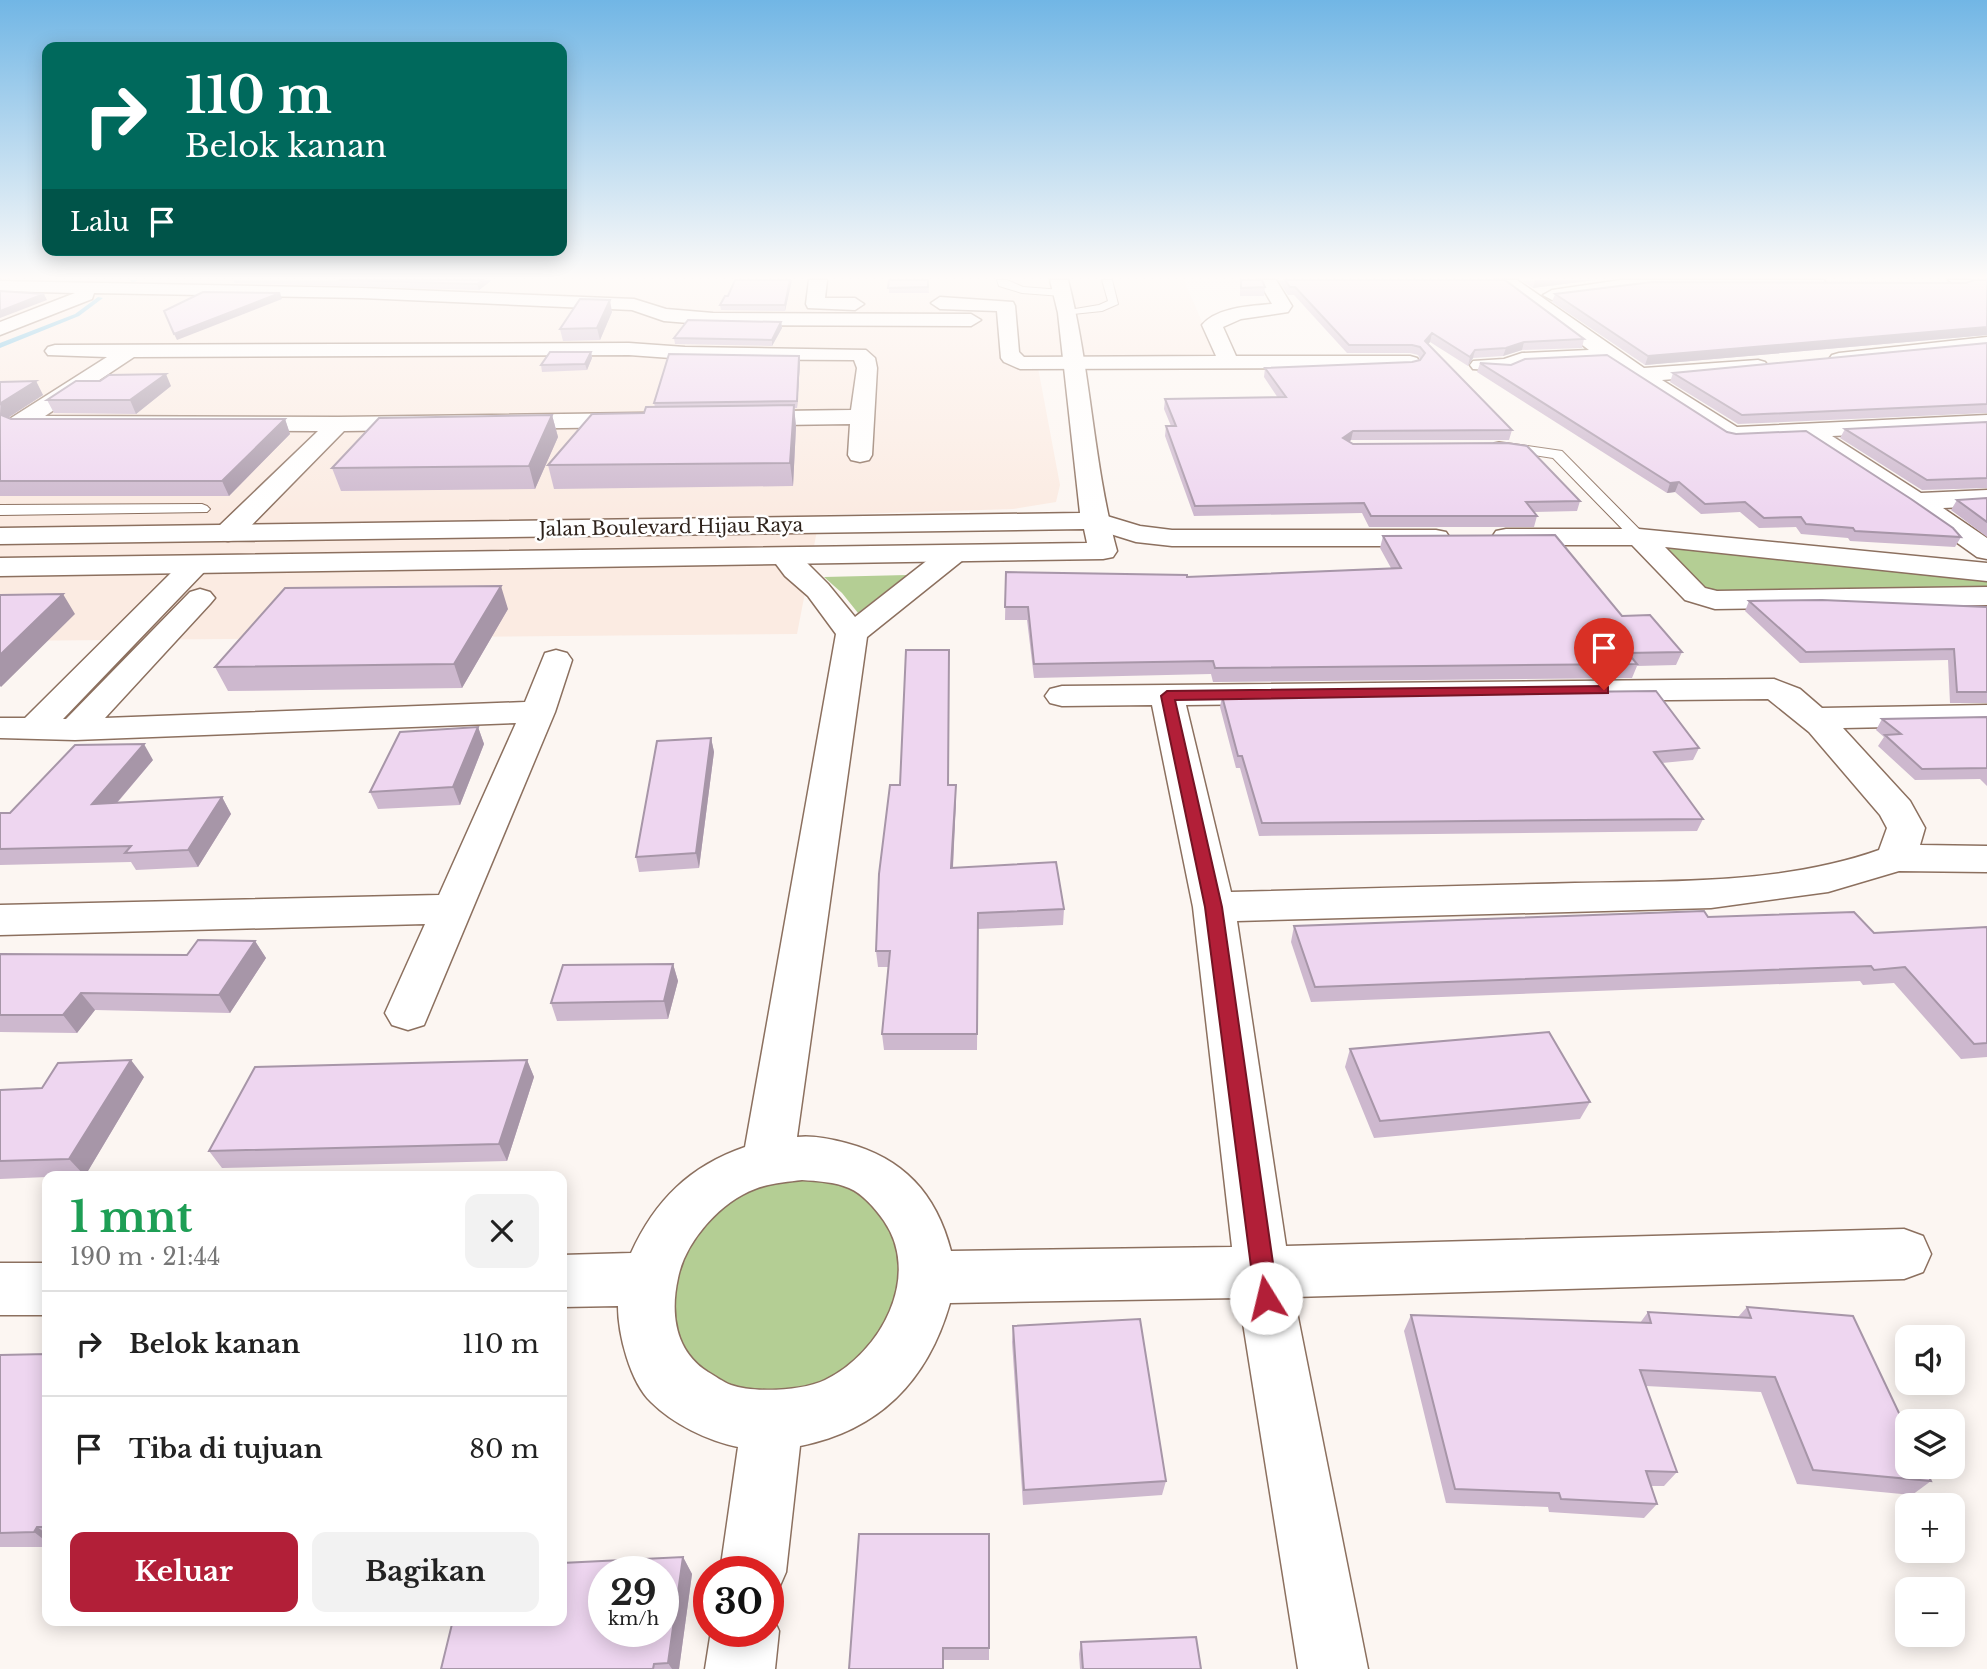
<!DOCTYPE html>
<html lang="id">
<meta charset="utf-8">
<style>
body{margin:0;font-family:"Libre Baskerville",serif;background:#f2f2f2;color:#222;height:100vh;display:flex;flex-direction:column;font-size:26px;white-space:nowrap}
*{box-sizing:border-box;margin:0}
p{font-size:23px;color:#767676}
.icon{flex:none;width:38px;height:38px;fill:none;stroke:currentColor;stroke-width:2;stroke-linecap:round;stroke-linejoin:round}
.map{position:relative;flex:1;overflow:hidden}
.side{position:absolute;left:42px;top:1171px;width:525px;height:455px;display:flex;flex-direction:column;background:#fff;border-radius:14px;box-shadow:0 4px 18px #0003}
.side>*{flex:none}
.top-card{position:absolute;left:42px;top:42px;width:525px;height:214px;border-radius:14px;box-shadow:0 4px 18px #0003;background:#00695c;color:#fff;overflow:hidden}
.controls{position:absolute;left:1895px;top:1325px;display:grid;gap:14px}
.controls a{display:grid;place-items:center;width:70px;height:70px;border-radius:14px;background:#fff;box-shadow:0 4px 18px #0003;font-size:35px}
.speed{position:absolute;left:588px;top:1556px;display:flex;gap:14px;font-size:35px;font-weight:700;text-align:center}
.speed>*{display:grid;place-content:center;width:91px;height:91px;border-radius:50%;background:#fff;box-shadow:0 4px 18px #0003;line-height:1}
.speed small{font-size:18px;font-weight:400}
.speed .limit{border:10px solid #d22;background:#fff;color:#111}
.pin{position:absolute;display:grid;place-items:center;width:60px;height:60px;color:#fff;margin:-72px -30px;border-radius:50% 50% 50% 0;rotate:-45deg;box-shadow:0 0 7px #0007}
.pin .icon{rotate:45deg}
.me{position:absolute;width:77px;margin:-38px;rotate:351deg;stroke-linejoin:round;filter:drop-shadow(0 0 5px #0008)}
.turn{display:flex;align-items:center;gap:24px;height:147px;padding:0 28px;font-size:32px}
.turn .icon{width:91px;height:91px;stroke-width:2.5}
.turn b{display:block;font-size:49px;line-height:60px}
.then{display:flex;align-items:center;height:66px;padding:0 28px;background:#0003;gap:14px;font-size:26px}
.round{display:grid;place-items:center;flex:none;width:74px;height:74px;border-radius:14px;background:#f2f2f2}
.overview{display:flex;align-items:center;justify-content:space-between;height:119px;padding:0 28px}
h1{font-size:42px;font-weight:700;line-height:52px;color:#1e9e55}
.action{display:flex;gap:14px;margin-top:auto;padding:14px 28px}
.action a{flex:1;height:80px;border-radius:14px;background:#b21f38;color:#fff;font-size:28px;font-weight:700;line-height:80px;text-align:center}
.action a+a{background:#f2f2f2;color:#222}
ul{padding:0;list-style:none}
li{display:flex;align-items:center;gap:21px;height:105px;padding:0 28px;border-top:2px solid #e0e0e0}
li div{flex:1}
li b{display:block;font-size:26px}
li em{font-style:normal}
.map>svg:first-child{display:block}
</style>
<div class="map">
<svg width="1987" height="1669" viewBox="0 0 1987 1669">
<rect width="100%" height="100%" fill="#fcf6f2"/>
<path fill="#fbebe2" d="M0,280h1184l33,77h-181l24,128 -4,17 -43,7 -193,6 -23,119 -797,7z"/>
<path fill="#b4ce94" d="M1639,537l348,35v24l-272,4z
M907,575l-49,38 -16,-20 -18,-16z
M802,1158l109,57 -30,161 -167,35 -67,-132 17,-41z"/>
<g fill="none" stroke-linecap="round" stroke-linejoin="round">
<path fill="#60b9e1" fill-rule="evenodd" d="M130,280h8l-5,3z
M98,297l5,1 -24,18 -79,32v-5l75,-29z"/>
<defs>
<path id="service" d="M997,280h10l16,7 39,3 5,3 -5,3 -40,-3 -23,-7z
M1102,280h10l6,24 -16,7 -39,4v-4l36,-6 9,-4z
M1499,442l63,9 85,86 -2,3h-12l-80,-82 -59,-9v-6z
M202,504l5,2 3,3 -3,3 -207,3v-10z"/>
<path id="minor" d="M809,280h18l-2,18h30l9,6 -9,6 -47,-2 -2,-4z
M1258,280h18l16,26 -4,6 -47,7 -18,8 13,29h174l7,2 3,4 -3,4 -7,2 -390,1 -16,-7 -3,-4 -4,-47 -57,-2 -9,-6 9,-6 73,5 2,4 4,46 5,5 192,-1 -14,-31c15,-18 49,-19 70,-21z
M1496,280h21l127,88 114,-8 7,2 3,4 -3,4 -7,2 -96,8 75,47 250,-12v14l-155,7 89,57 66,-3v16l-44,2 44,30v21l-10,-2 -70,-50 -105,-69 -70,3 -8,-2 -119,-78 -83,4 -13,6 -36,-2 -3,-4 3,-4 31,-2 18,-6 67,-3z
M1621,280h203l1,2 -9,5h-167l-97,13 -9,-5 9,-5z
M1948,280h23l16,9v12z
M0,281l362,7 272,11 32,10 47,4 258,1 10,6 -10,6 -258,-1 -49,-4 -32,-11 -270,-12 -268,-5 -2,6 -92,36v-13l75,-29 -75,-2z
M1987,337v12l-148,16 -7,-2 -3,-4 3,-4 7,-2z
M629,343l56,4 181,3 9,8 2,10 -5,87 -3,5 -9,2 -9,-2 -3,-5 2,-31 -506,7 -106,108 -10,2 -10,-2 -4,-6 4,-6 100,-96 -299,-1 -8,-2 -3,-5 3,-5 96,-61 -59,-2 -3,-4 3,-4 7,-2zM629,355l56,4 169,1 3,8 -6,42 -513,7 -293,-1 89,-59z
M1097,513l43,13 32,4h264l10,2 4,6 -4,6 -10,2h-264l-36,-4 -48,-15 -4,-6 4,-6z
M1506,529h133l348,34v18l-322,-34 40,41 12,3 270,-4v18l-272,4 -30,-9 -53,-55h-126l-10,-2 -4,-6 4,-6z
M953,546l10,2 4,6 -4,6 -96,77 -70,500c16,-2 34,2 49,6 57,15 90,50 105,108l281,-4 -39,-340 -41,-202 -90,1 -12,-3 -5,-7 5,-7 12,-3 712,-7 26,10 22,19 165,-3v20l-144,3 67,73 15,27 -5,17 67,1v26l-88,-1 -71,21 -117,16 -474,13 49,325 618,-17 19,7 8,18 -8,18 -19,7 -610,18 74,372h-70l-59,-371 -289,5c-22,77 -70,127 -150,143l-14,126 -10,23 -8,4v-27h-48l18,-125c-30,-6 -65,-23 -87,-45 -21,-20 -33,-68 -33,-96l-56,1v-52l69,-2c24,-53 59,-87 114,-106l91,-513 -28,-38 -23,-20 -15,-20 4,-6 10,-2 10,2 34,34 27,33 88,-69zM1768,699l41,33 71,83 7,13 -8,22c-96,34 -203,31 -304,33 -115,3 -229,6 -344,9l-45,-187zM802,1180c15,1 33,2 47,8 14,6 26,20 35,33 38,55 -3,132 -59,159 -23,11 -71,13 -94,5 -8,-3 -16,-9 -23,-13 -33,-21 -38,-58 -30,-94 7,-36 42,-76 77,-89 15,-6 32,-7 47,-9z
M196,556l10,2 4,6 -4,6 -143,149h3l124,-127 10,-3 10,3 5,6 -5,6 -105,114 420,-16 20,-49 11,-3 11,3 5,7 -17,52 -131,313 -16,5 -16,-5 -7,-12 40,-89 -425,11v-30l439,-10 77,-172 -441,17 -75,-2v-20h25l161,-160z
M0,1263h47v52h-47z
M768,1606l11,25 -4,38h-70l6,-38h57z"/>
<path id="tertiary" d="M1050,280h18c23,89 25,184 49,271l-4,6 -10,2 -1103,17v-18l1087,-15 -3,-14 -1084,15v-16l1080,-15 -22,-200z"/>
</defs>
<use href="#service" stroke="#8c705f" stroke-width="2"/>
<use href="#minor" stroke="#8c705f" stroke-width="3"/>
<use href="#tertiary" stroke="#8c705f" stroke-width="3"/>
<use href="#service" fill="#fff" fill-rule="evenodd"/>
<use href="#minor" fill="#fff" fill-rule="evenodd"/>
<use href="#tertiary" fill="#fff" fill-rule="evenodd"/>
</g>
<path fill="#cdb8ce" d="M234,280h258l-13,10 -245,-7z
M735,280h57l-7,31 -64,-1 -1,-5 8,-9z
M889,280h39l1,13h-40z
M1240,280h22l3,7 -1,9h-24z
M1278,280h227l79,59 -2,9 -60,2 -19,6 -30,2 -5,8 -38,-24 -2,2 84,86 -3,10h-158l-2,2 4,2 227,57 -3,10 -43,1 3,4 -3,11h-165l-7,-14 -168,3 -29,-80 1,-10h5l-7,-17 1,-10 113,-1 -14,-21 1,-9 147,-6 8,-3 -2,-4 -8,-2h-63l-53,-58h-6z
M1521,280h74l-62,8z
M1971,280h16v55l-342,30 -93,-63 3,-8 411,-11 5,-1z
M612,312l-12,28 -37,1 -3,-12z
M781,322l1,6 -10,18 -97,-2 -1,-6z
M1987,343v70l-249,11 -68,-42 3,-9z
M591,352l1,6 -5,12 -45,2 -1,-7z
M799,356l1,6 -3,46h-3l2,19 -3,59 -239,3 -6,-24 107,-58 -1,-4z
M1480,363l247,69 234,105 -6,10 -105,-6 -2,-3 -47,-4 -5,-7 -37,1 -19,-16 -39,2 -26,-22 -8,1 -190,-121z
M36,381l7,14 -35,23 277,1 5,15 -61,62h-229v-114z
M100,381l71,5 -35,28 -82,-1 -7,-13z
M552,415l6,22 -23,52 -194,2 -9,-23z
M1987,422v66l-65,2 -82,-52 5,-9z
M1987,498v39l-36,-27 6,-10z
M1383,536l239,80 60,36 -6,13 -39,1 -5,12 -419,4 -2,-8 -177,4 -7,-58h-22l1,-48 181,5 204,-9 -11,-20z
M1749,601l238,6v96h-37l-2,-43 -148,3 -55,-52z
M508,609l-46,79 -234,3 -13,-24z
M949,664v121h7v15l-3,68 111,41 -1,16 -85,4 -1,121h-93l-2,-16 6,-67h-10l-2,-16 24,-166z
M1222,696l477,52 -6,12 -31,3 41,56 -6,12 -438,5 -19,-68h-4l-16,-61z
M1987,717v69l-7,-7 -65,1 -37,-34 6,-9 -8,-7 6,-11z
M478,727l6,17 -24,61 -82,4 -8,-17z
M711,738l3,14 -15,116 -60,4 -3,-15z
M153,760l-36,43 105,-6 9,17 -33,53 -62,3 -5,-8 -131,3v-52h10z
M1708,917l166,16 113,-6v130l-26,2 -67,-76 -31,2 -3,-4 -549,21 -20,-60 3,-16z
M255,941l11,17 -36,55 -135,-3 -18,23 -77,-1v-78l187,1z
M673,964l5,17 -10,38 -111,2 -6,-18z
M1350,1049l240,53 -10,17 -206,19 -29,-71z
M527,1060l7,17 -27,84 -285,7 -13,-17z
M144,1077l-59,99h-38v1l-47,2v-89l42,-2z
M1747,1307l184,174 -19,14 -115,-11 -36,-92 -115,-6 31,86 -13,14h-13l6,18 -13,14 -95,-6 -1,-5 -102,-4 -42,-172 7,-16 229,8 8,-11 90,5z
M1013,1326l153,155 -4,14 -139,10 -11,-163z
M47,1354v193h-47v-192z
M989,1534v126h-45v9h-95z
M683,1557l9,17 -13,95h-238z
M1081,1642l120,27h-121l-1,-15z"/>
<path fill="#a796a8" d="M483,280h9l-13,10 -2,-6z
M790,280h2l-7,31v-6z
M1535,280h60l-62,8z
M280,293l2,6 -105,41 -3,-6z
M44,294l3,6 -47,18v-7z
M610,300l2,12 -12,28 -3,-12z
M781,322l1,6 -10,18v-6z
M1987,327v8l-342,30 3,-9z
M1432,333l-2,9 -7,8 2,-9z
M1524,342l-2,8 -19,6 3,-8z
M1475,350l-2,8 -5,8 2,-9z
M591,352l1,6 -5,12 -2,-6z
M799,356l1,6 -3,46v-7z
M166,374l5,12 -35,28 -6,-14z
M36,381l7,14 -34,22 -3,7 -6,-10 1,-11z
M794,405l2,22 -3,59 -3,-23z
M552,415l6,22 -23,52 -6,-23z
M285,419l5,15 -61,62 -7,-15z
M1353,431l-2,9 -9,8 1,-10z
M1679,482l-4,10 -8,1 3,-10z
M501,586l7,23 -46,79 -8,-24z
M63,594l12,20 -74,73 -1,-1v-31z
M478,727l6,17 -24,61 -7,-18z
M711,738l3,14 -15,116 -3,-15z
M144,744l9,16 -51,60 -10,-16z
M956,785v15l-4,84 -1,-16z
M222,797l9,17 -33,53 -10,-17z
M255,941l11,17 -36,55 -11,-18z
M673,964l5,17 -10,38 -4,-18z
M81,993l14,17 -18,23 -14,-18z
M131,1060l13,17 -59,99 -16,-17z
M527,1060l7,17 -27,84 -8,-17z
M37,1527l10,7v8l-13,-10z
M683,1557l9,17 -13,95h-7l-4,-6z"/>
<path fill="#eed6f0" stroke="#a796a8" stroke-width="2" fill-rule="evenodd" d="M339,280h144l-6,4z
M735,280h55l-5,25h-65l5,-9h3z
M889,280h39v7l-40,1z
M1241,280h21l3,7 -24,1z
M1285,280h220l79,59 -60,3 -18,6 -31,2 -5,7 -38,-24 -7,8 87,89 -159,1 -10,7 10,6 154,-1 20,3 53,55 -54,1 11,14h-166l-7,-13 -169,3 -29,-80h10l-11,-27 121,-2 -21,-29 147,-6 8,-2 5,-7 -5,-6 -8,-2h-63l-54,-58h-5z
M1974,280h13v47l-339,29 -93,-62 97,-12 314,1z
M0,291l44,3 -44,17z
M203,292l77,1 -106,41 -10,-23z
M580,299l30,1 -13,28 -37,1z
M688,320l93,2 -9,18 -98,-2z
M1987,343v61l-245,11 -69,-42z
M550,352h41l-6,12 -44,1z
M669,354l130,2 -2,45 -143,2z
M1607,355l120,77 9,2 70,-3 105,68 42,29 8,9 -106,-6 -2,-3 -47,-4 -5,-7 -37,1 -19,-16 -40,2 -26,-22 -9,1 -190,-120 31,2 14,-6z
M166,374l-36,26h-83l29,-19h24l9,-6z
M36,381l-35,22 -1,2v-23z
M794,405l-4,58 -242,2 44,-51 52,-1 2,-6z
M0,414l1,1 10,4h274l-63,62h-222z
M552,415l-23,51 -197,2 47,-50z
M1987,422v56l-60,2 -82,-51z
M1987,498v24l-30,-22z
M1555,535l67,81 28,-1 32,37 -54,1 9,11 -422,4 -2,-7 -179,3 -6,-57h-23l1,-35 181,3v2l214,-9 -18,-32z
M501,586l-47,78 -239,3 70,-79z
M63,594l-63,61v-60z
M1822,600l165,7v85h-30l-3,-43 -148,3 -57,-51z
M906,650h43l-1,135h8l-5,83 105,-6 8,47 -86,4 -1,121h-95l8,-83h-14l3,-77 11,-89h10z
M1656,691l43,57 -45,4 49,67 -441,4 -20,-67h-4l-16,-60z
M1987,717v51l-65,1 -37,-34 16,-1 -19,-15z
M478,727l-25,60 -83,5 30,-60z
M711,738l-15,115 -60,4 21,-116z
M144,744l-52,60 130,-7 -34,53 -63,3 6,-7 -131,3v-36h10l65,-68z
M1704,911l4,6 146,-5 20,21 113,-6v116l-13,1 -69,-77 -31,3 -3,-4 -556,21 -21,-61z
M198,940l57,1 -36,54 -138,-2 -18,22h-63v-61l187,1z
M673,964l-9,37 -113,2 12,-38z
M1549,1032l41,70 -210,19 -30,-72z
M131,1060l-62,99 -69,2v-71l42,-2 16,-25z
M527,1060l-28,84 -290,7 46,-84z
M1747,1307l106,9 55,116v34h16l7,15 -118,-11 -38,-93 -135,-7 37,102 -31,-1 11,33 -96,-5 -2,-6 -104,-4 -44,-174 240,8 -3,-11 103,6z
M1140,1319l26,162 -142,9 -11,-164z
M47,1354v173h-10l-3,5 -34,1v-178z
M859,1534h130v114h-46v21h-94z
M683,1557l-15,106 -14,1 -1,5h-212l12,-49h109v-57zM604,1572h59v59h-59z
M1196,1637l5,32h-118l-2,-27z"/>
<linearGradient id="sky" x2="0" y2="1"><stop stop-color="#71b6e5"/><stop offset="0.54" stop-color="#fefbf9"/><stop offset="1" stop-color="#fefbf9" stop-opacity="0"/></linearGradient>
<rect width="1987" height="514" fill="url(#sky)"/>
<path fill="#b21f38" stroke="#741424" stroke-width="2" d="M1604,686l4,1v6l-433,7 47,207 56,391 -3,8 -9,3 -8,-3 -3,-8 -50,-391 -44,-211 6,-5z"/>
<g text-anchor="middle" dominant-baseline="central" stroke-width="5" stroke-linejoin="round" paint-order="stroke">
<g font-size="19" fill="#2f231c" stroke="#fff">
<text transform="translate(671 527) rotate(-1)">Jalan Boulevard Hijau Raya</text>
</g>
</g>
</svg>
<div class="controls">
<a><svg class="icon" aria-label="sound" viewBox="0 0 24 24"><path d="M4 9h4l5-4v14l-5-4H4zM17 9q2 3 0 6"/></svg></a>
<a><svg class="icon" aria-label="layers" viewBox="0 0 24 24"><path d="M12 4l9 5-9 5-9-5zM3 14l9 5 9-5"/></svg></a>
<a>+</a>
<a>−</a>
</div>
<div class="speed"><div>29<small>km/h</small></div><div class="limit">30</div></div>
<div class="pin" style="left:1604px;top:690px;background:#d93025"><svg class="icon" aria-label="arrive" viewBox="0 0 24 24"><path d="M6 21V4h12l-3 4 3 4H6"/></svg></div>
<svg class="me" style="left:1266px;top:1298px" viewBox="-20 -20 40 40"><circle r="19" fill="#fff"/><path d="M0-13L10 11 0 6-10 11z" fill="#b21f38"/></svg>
<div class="top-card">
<div class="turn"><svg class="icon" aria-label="right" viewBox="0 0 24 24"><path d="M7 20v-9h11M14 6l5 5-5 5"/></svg><div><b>110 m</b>Belok kanan</div></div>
<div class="then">Lalu<svg class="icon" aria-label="arrive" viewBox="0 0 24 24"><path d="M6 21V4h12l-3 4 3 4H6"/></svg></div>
</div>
<section class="side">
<div class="overview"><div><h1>1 mnt</h1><p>190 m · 21:44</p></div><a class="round"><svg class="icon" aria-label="close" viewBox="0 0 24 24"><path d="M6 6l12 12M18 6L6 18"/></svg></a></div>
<ul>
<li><svg class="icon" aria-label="right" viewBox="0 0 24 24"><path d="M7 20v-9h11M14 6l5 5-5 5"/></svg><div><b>Belok kanan</b></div><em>110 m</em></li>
<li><svg class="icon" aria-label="arrive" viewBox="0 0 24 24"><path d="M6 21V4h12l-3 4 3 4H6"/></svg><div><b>Tiba di tujuan</b></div><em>80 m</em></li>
</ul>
<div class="action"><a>Keluar</a><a>Bagikan</a></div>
</section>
</div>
